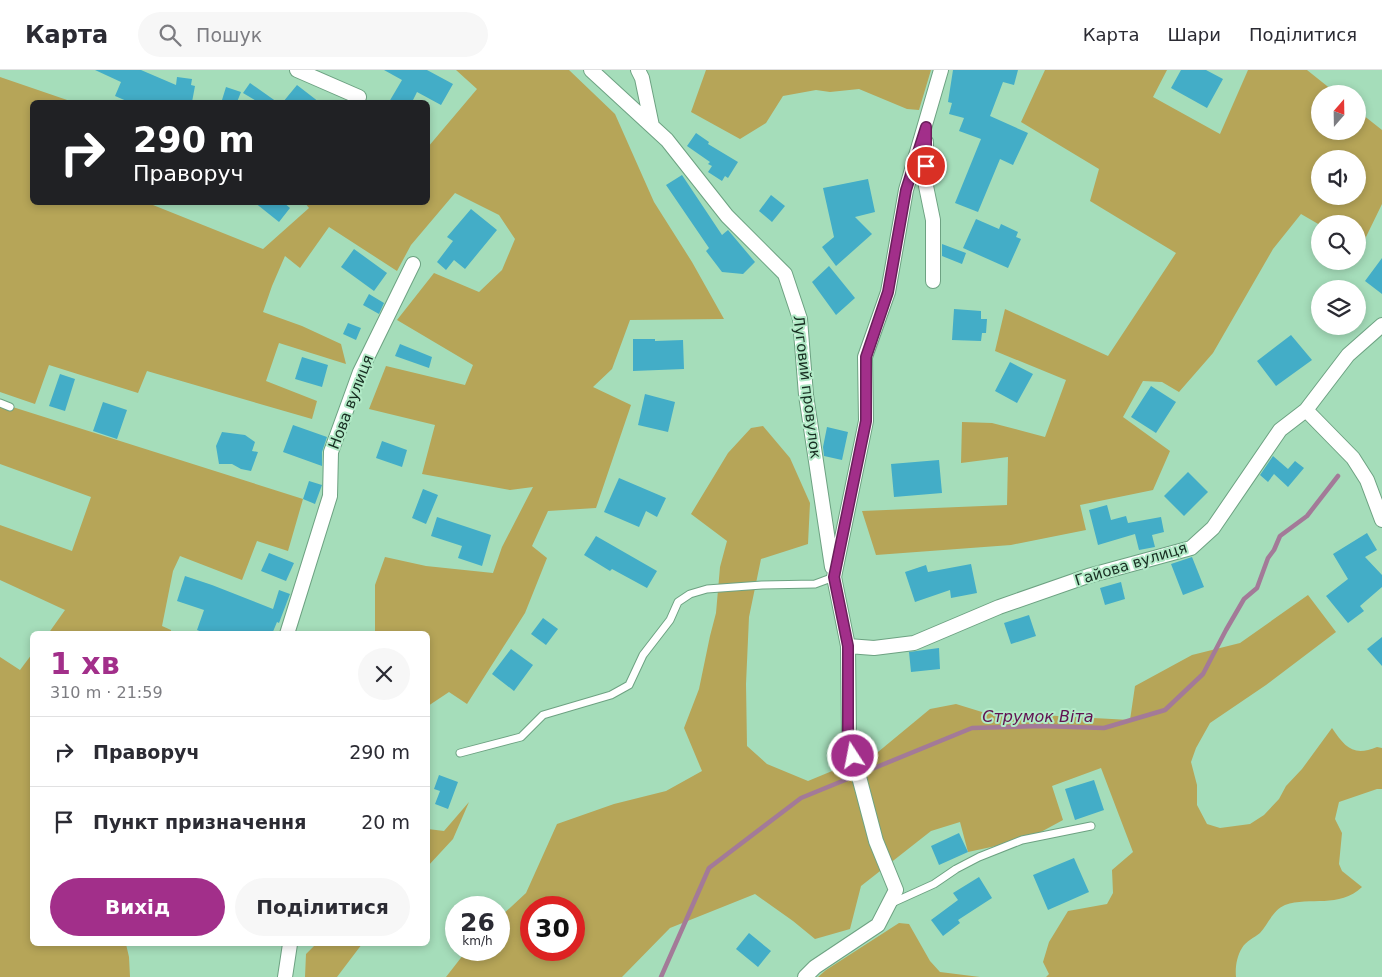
<!DOCTYPE html>
<html lang="uk">
<meta charset="utf-8">
<style>
body{margin:0;font-family:"DejaVu Sans",sans-serif;background:#f7f7f7;color:#2b2b33;height:100vh;display:flex;flex-direction:column;font-size:19px;white-space:nowrap}
*{box-sizing:border-box;margin:0}
p{font-size:16px;color:#7c7c81}
.icon{flex:none;width:28px;height:28px;fill:none;stroke:currentColor;stroke-width:2;stroke-linecap:round;stroke-linejoin:round}
.map{position:relative;flex:1;overflow:hidden}
.sheet{position:absolute;left:30px;top:561px;width:400px;height:315px;display:flex;flex-direction:column;background:#fff;border-radius:8px;box-shadow:0 2px 8px #0003}
.sheet>*{flex:none}
.banner{position:absolute;left:30px;top:30px;width:400px;height:105px;border-radius:8px;box-shadow:0 2px 8px #0003;background:#202124;color:#fff;overflow:hidden}
.needle{width:32px;rotate:20deg}
.buttons{position:absolute;left:1311px;top:15px;display:grid;gap:10px}
.buttons a{display:grid;place-items:center;width:55px;height:55px;border-radius:50%;background:#fff;box-shadow:0 2px 8px #0003;font-size:25px}
.speed{position:absolute;left:445px;top:826px;display:flex;gap:10px;font-size:25px;font-weight:700;text-align:center}
.speed>*{display:grid;place-content:center;width:65px;height:65px;border-radius:50%;background:#fff;box-shadow:0 2px 8px #0003;line-height:1}
.speed small{font-size:12px;font-weight:400}
.speed .limit{border:8px solid #d22;background:#fff;color:#111}
.pin{position:absolute;display:grid;place-items:center;width:42px;height:42px;color:#fff;margin:-21px;border:2px solid #fff;border-radius:50%;box-shadow:0 1px 5px #0007}
.me{position:absolute;width:55px;margin:-28px;rotate:349deg;stroke-linejoin:round;filter:drop-shadow(0 0 4px #0008)}
.turn{display:flex;align-items:center;gap:18px;height:105px;padding:0 20px;font-size:22px}
.turn .icon{width:65px;height:65px;stroke-width:2.5}
.turn b{display:block;font-size:35px;line-height:42px}
.round{display:grid;place-items:center;flex:none;width:52px;height:52px;border-radius:26px;background:#f7f7f7}
.overview{display:flex;align-items:center;justify-content:space-between;height:85px;padding:0 20px}
h1{font-size:30px;font-weight:800;line-height:38px;color:#a22f8a}
.action{display:flex;gap:10px;margin-top:auto;padding:10px 20px}
.action a{flex:1;height:58px;border-radius:30px;background:#a22f8a;color:#fff;font-size:20px;font-weight:800;line-height:58px;text-align:center}
.action a+a{background:#f7f7f7;color:#2b2b33}
ul{padding:0;list-style:none}
li{display:flex;align-items:center;gap:15px;height:70px;padding:0 20px;border-top:1px solid #e1e1e2}
li div{flex:1}
li b{display:block;font-size:19px}
li em{font-style:normal}
header{display:flex;align-items:center;gap:30px;box-sizing:border-box;height:70px;padding:0 25px;background:#fff;border-bottom:1px solid #e1e1e2}
header strong{font-size:24px}
nav{display:flex;gap:28px;margin-inline-start:auto;font-size:18px}
.search{width:350px;height:45px;background:#f7f7f7;display:flex;align-items:center;gap:12px;box-sizing:border-box;padding:0 18px;border-radius:28px;color:#7c7c81;font-size:19px}
.map>svg:first-child{display:block}
</style>
<header>
<strong>Карта</strong>
<div class="search"><svg class="icon" aria-label="search" viewBox="0 0 24 24"><circle cx="10" cy="10" r="6"/><path d="M15 15l6 6"/></svg>Пошук</div>
<nav><a>Карта</a><a>Шари</a><a>Поділитися</a></nav>
</header>
<div class="map">
<svg width="1382" height="907" viewBox="0 0 1382 907">
<rect width="100%" height="100%" fill="#a5ddba"/>
<path fill="#b6a558" fill-rule="evenodd" d="M456,0h113l46,44 39,88 38,60 32,57 -94,1 -18,49 -19,18 38,18 -35,103 -48,3 -16,35 15,12 -22,55 -58,91 -18,-12 -21,14v-72h-53v-49l10,-28 41,9 67,7 9,-26 31,-60 -23,3 -88,-16 13,-49 -66,-16 17,-43 79,19 8,-20 -76,-45 37,-47 45,19 23,-22 13,-31 -16,-24 -44,-22 -44,52 -14,26 -68,-44 -29,41 -15,-12 -13,30 -9,26 39,14 39,18 5,20 -67,-21 -13,38 51,20 -5,18 -165,-48 -9,22 -89,-28 -14,39 -35,-12v-315l73,25h-41v100l116,1 115,46 46,-41 -4,-5 123,-1v-55l49,-58z
M706,0h225l-12,40 -12,-1 -48,-20 -29,3 -14,-2 -33,6 -17,27 -26,16 -49,-27z
M1045,0h122l-14,27 67,37 28,-64h59l30,24h-17v37h38v-20l24,19v74l-17,35 -7,-1v-14l-38,1 -19,-11 -28,35 -60,104 -34,39 -17,-10 -19,-1 -20,36 47,34 -17,39 -73,15 6,25 -75,15 -135,10 -14,-44 145,-6 1,-48 -47,6 1,-41 30,1 53,14 21,-57 -71,-29 10,-42 103,47 68,-103 -86,-52 9,-32 -78,-47zM1320,89h38v37h-38z
M0,333l303,96 -15,52 -31,-10 -15,39 -62,-24 -7,15 -11,55 9,4v4h-123l17,-24 -65,-30v-55l72,26 19,-54 -91,-33z
M763,356l27,32 20,45 -2,41 -47,15 -12,58 -3,67 1,62 20,18 41,17 70,-29 52,-43 26,-5 26,8 148,8 5,-34 57,-31 48,-12 68,-48 28,37 -70,53 -56,38 -14,25 -5,14 6,23v20l10,19 13,4 30,-4 14,-9 15,-16 7,-13 16,-17 30,-41c13,19 21,29 45,19l5,1v41h-5l-38,13 -4,17 7,14 -3,31 3,7 20,16c-23,22 -52,9 -77,18 -12,5 -17,19 -25,28 -6,5 -14,8 -18,15 -5,8 -7,19 -6,29h-190l3,-3 -6,-12 6,-20 19,-31 39,-7 6,-11 -1,-23 21,-18 -32,-84 -49,18 11,34 -35,19 -60,13 -8,-30 -29,9 -70,55 -11,43 -35,10 -22,-18 -38,-27 -85,34 -48,49h-176l21,-27h32v-32l27,-25 31,-69 57,-20 52,-13 36,-20 -18,-43 15,-39 11,-53 6,-23 4,-46 7,-26 -36,-27 37,-61 23,-25zM531,838h43v42h-43z
M32,584v290h94l3,13 1,20h-130v-320l20,13z
M469,732l-16,37 -25,27v-37l16,2z
M899,853l10,1 21,37 10,11 40,5h-162l8,-7z
M316,874h46l-25,33h-32l1,-23z"/>
<g fill="none" stroke-linecap="round" stroke-linejoin="round">
<path stroke="#a37a98" stroke-width="4.5" d="M661,907l48,-109 92,-70 171,-70 68,-2 64,2 61,-18 38,-36 23,-44 18,-31 13,-11 11,-30 6,-8 6,-14 27,-20 31,-40"/>
</g>
<path fill="#43adc7" d="M95,0h46l35,15 1,-8 15,2 -1,6 4,1 -3,16h-63l-14,-6 6,-14z
M384,0h43l26,14 -12,21 -24,-13 -5,10h-23l13,-22z
M953,0h65l-4,15 -11,-3 -13,34 38,17 -15,32 -13,-6 -22,53 -23,-9 26,-64 -22,-8 5,-13 -15,-4 3,-11 -4,-1z
M1181,0h25l17,9 -16,29 -36,-20z
M250,13l27,19h-19l-15,-9z
M297,15l22,17h-36z
M226,17l15,5 -4,10 -15,-2z
M696,63l13,9 -1,2 30,18 -10,16 -3,-2 -3,5 -14,-9 4,-6 -4,-2 2,-2 -23,-16z
M682,105l40,60 6,-5 27,32 -12,12 -21,-2 -16,-21 3,-3 -43,-63z
M868,109l7,33 -20,5 17,17 -36,32 -14,-19 12,-10 -11,-49z
M771,125l14,11 -13,16 -13,-11z
M254,132h29l7,6 -11,14z
M471,139l26,21 -32,39 -11,-9 -8,10 -9,-8 16,-21 -6,-4z
M976,149l23,10 2,-5 17,8 -2,5 5,2 -13,29 -45,-20z
M942,174l24,9 -4,11 -20,-8z
M354,179l33,24 -13,18 -33,-24z
M1382,188v36l-17,-13z
M829,196l26,32 -19,17 -24,-33z
M369,224l15,9 -5,11 -16,-9z
M954,239l27,2v8h6l-1,14h-4l-1,8 -29,-1z
M348,253l13,5 -5,12 -13,-6z
M1291,265l21,25 -36,26 -19,-25z
M633,269h22v2l28,-1 1,29 -51,2z
M400,274l32,13 -3,11 -34,-12z
M302,287l26,8 -6,22 -27,-8z
M1010,292l23,12 -16,29 -22,-12z
M60,304l15,5 -10,32 -16,-5z
M1151,316l25,16 -20,31 -25,-16z
M645,324l30,8 -7,30 -30,-7z
M103,332l24,8 -10,29 -24,-8z
M293,355l34,12 -5,15v14l-39,-14z
M827,357l21,5 -6,28 -18,-4 -1,-9z
M222,362l23,3 10,7 -3,9 6,1 -7,19 -10,-2 -9,-5h-13l-3,-18z
M382,371l25,9 -5,17 -26,-9z
M1273,386l15,13 7,-8 9,7 -16,19 -14,-13 -6,8 -8,-7z
M939,390l3,33 -48,4 -3,-33z
M1188,402l20,20 -24,24 -20,-20z
M619,408l47,20 -9,19 -11,-6 -7,16 -35,-15z
M309,411l13,4 -7,19 -12,-5z
M423,419l15,6 -12,29 -14,-6z
M1107,435l4,15 15,-4 2,7 33,-6 3,15 -12,3 3,12 -16,3 -4,-16 -37,11 -9,-35z
M437,447l54,18 -9,31 -24,-8 4,-12 -31,-10z
M1367,463l10,17 -12,7 17,18v12l-22,19 4,5 -16,12 -22,-27 22,-17 -15,-25z
M596,466l61,35 -10,17 -35,-19 -2,2 -26,-16z
M269,483l25,10 -8,18 -25,-10z
M1192,487l12,30 -21,8 -12,-31z
M971,494l6,29 -26,5 -1,-8 -35,12 -10,-30 21,-7 2,7z
M185,506l27,9 61,24 6,-19 11,4 -11,29 -2,-1 -5,12h-65l-10,-4 7,-20 -27,-9z
M1121,512l4,17 -20,6 -5,-17z
M1029,545l7,21 -25,8 -7,-21z
M543,548l15,11 -12,16 -15,-11z
M1382,567v29l-15,-17z
M939,578l1,21 -29,3 -2,-20z
M511,579l22,16 -19,26 -22,-17z
M439,705l19,7 -10,27 -13,-5 5,-13 -6,-2z
M1094,710l10,30 -29,10 -10,-31z
M959,763l9,19 -29,13 -8,-19z
M1074,788l15,34 -41,18 -15,-35z
M979,807l13,21 -34,22 2,3 -17,13 -12,-16 27,-20 -5,-7z
M749,863l22,18 -13,16 -22,-18z"/>
<g fill="none" stroke-linecap="round" stroke-linejoin="round">
<defs>
<path id="service" d="M0,333l10,4
M460,683l61,-16 22,-22 68,-20 18,-10 14,-30 27,-35 8,-18 12,-8 17,-5 55,-4 53,-1 19,-7
M892,833l42,-19 22,-15 23,-12 43,-17 69,-14"/>
<path id="minor" d="M297,0l62,27
M591,0l76,70 60,76 58,58 15,45 6,76 26,172
M638,0l4,8 10,48
M926,72v44l7,34v61
M1306,340l47,48 14,22 15,40
M287,564l43,-138 1,-44 29,-80 53,-108
M848,576l26,2 40,-5 85,-36 89,-31 103,-28 22,-20 67,-98 26,-20 42,-55 34,-30
M285,907l5,-33
M805,907l10,-10 63,-42 18,-35 -20,-49 -27,-102 -1,-93 -14,-69 32,-156 -1,-64 23,-65 18,-102 35,-120"/>
</defs>
<use href="#service" stroke="#6da282" stroke-width="9"/>
<use href="#minor" stroke="#6da282" stroke-width="16"/>
<use href="#service" stroke="#fff" stroke-width="7"/>
<use href="#minor" stroke="#fff" stroke-width="14"/>
</g>
<g fill="none" stroke-linecap="round" stroke-linejoin="round">
<defs>
<path id="route" d="M853,686l-5,-18v-92l-14,-69 32,-156v-64l22,-65 18,-102 20,-63v39"/>
</defs>
<use href="#route" stroke="#691f5a" stroke-width="12"/>
<use href="#route" stroke="#a22f8a" stroke-width="9"/>
</g>
<g text-anchor="middle" dominant-baseline="central" stroke-width="4" stroke-linejoin="round" paint-order="stroke">
<g font-size="15" fill="#182e22" stroke="#b2eac7">
<text transform="translate(807 317) rotate(83)">Луговий провулок</text>
<text transform="translate(351 332) rotate(-69)">Нова вулиця</text>
<text transform="translate(1131 494) rotate(-17)">Гайова вулиця</text>
</g>
<g font-size="16" font-style="italic" fill="#611152" stroke="#b2eac7">
<text x="1038" y="646">Струмок Віта</text>
</g>
</g>
</svg>
<div class="buttons">
<a><svg class="needle" viewBox="-14 -14 28 28"><path d="M0-13l5 13h-10z" fill="#e53935"/><path d="M0 13l5-13h-10z" fill="#7c7c81"/></svg></a>
<a><svg class="icon" aria-label="sound" viewBox="0 0 24 24"><path d="M4 9h4l5-4v14l-5-4H4zM17 9q2 3 0 6"/></svg></a>
<a><svg class="icon" aria-label="search" viewBox="0 0 24 24"><circle cx="10" cy="10" r="6"/><path d="M15 15l6 6"/></svg></a>
<a><svg class="icon" aria-label="layers" viewBox="0 0 24 24"><path d="M12 4l9 5-9 5-9-5zM3 14l9 5 9-5"/></svg></a>
</div>
<div class="speed"><div>26<small>km/h</small></div><div class="limit">30</div></div>
<div class="pin" style="left:926px;top:96px;background:#d93025"><svg class="icon" aria-label="arrive" viewBox="0 0 24 24"><path d="M6 21V4h12l-3 4 3 4H6"/></svg></div>
<svg class="me" style="left:853px;top:686px" viewBox="-20 -20 40 40"><circle r="17" fill="#a22f8a" stroke="#fff" stroke-width="3"/><path d="M0-11L8 9 0 5-8 9z" fill="#fff"/></svg>
<div class="banner">
<div class="turn"><svg class="icon" aria-label="right" viewBox="0 0 24 24"><path d="M7 20v-9h11M14 6l5 5-5 5"/></svg><div><b>290 m</b>Праворуч</div></div>
</div>
<section class="sheet">
<div class="overview"><div><h1>1 хв</h1><p>310 m · 21:59</p></div><a class="round"><svg class="icon" aria-label="close" viewBox="0 0 24 24"><path d="M6 6l12 12M18 6L6 18"/></svg></a></div>
<ul>
<li><svg class="icon" aria-label="right" viewBox="0 0 24 24"><path d="M7 20v-9h11M14 6l5 5-5 5"/></svg><div><b>Праворуч</b></div><em>290 m</em></li>
<li><svg class="icon" aria-label="arrive" viewBox="0 0 24 24"><path d="M6 21V4h12l-3 4 3 4H6"/></svg><div><b>Пункт призначення</b></div><em>20 m</em></li>
</ul>
<div class="action"><a>Вихід</a><a>Поділитися</a></div>
</section>
</div>
